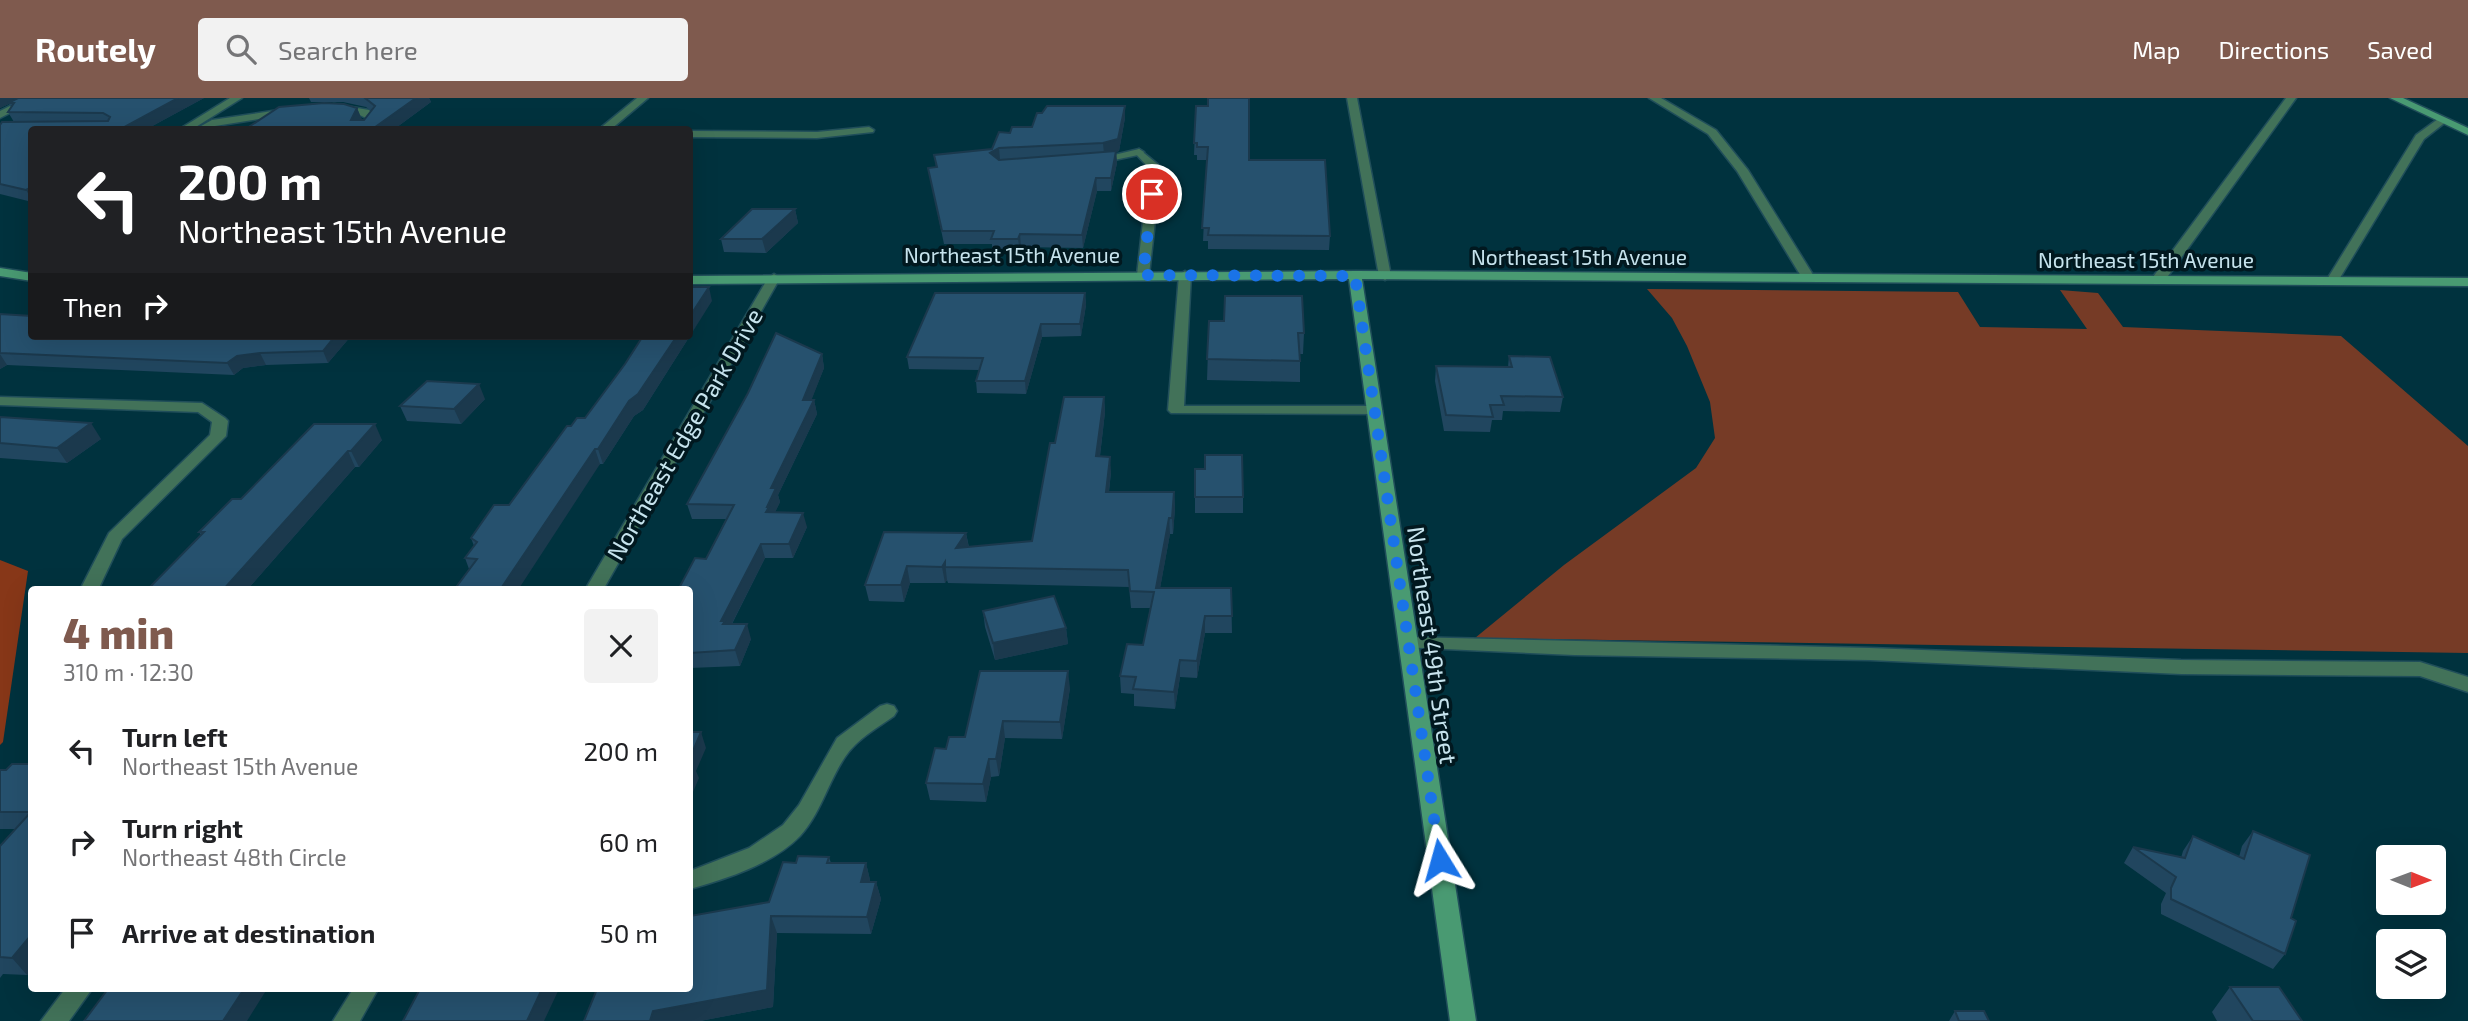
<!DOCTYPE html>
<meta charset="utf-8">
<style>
body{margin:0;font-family:"Exo 2",sans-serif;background:#f2f2f2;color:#202124;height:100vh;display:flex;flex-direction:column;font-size:26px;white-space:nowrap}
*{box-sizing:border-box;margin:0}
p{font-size:23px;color:#757577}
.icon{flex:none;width:38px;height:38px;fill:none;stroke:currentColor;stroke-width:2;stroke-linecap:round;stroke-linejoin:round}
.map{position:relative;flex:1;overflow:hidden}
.panel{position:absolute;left:28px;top:488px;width:665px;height:406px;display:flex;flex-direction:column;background:#fff;border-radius:7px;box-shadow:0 7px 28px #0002}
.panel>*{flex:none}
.guide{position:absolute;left:28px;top:28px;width:665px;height:214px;border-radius:7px;box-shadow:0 7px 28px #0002;background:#202124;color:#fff;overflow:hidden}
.needle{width:46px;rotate:91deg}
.fabs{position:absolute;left:2376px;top:747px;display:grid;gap:14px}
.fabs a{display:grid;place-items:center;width:70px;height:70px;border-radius:7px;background:#fff;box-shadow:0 7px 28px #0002;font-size:35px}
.pin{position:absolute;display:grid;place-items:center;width:60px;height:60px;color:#fff;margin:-30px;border:4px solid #fff;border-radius:50%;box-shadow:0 2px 7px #0007}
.me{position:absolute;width:77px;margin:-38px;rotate:352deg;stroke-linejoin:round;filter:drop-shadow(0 0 5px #0008)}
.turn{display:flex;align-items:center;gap:24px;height:147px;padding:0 35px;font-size:32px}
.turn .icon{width:91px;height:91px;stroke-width:2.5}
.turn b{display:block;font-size:49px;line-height:60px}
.then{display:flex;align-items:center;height:66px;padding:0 35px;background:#0003;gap:14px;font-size:26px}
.round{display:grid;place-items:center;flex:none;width:74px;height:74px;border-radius:7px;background:#f2f2f2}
.headline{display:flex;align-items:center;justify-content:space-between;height:119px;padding:0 35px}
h1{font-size:42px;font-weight:800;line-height:52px;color:#7f5a4e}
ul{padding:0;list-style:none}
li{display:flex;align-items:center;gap:21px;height:91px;padding:0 35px}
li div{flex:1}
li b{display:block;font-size:26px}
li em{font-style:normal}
header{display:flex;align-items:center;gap:42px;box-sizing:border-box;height:98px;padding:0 35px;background:#7f5a4e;color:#fff}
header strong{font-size:33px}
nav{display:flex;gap:38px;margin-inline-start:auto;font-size:24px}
.search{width:490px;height:63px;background:#f2f2f2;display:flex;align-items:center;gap:18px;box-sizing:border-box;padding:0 24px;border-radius:7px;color:#757577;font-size:26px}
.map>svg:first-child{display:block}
</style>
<header>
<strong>Routely</strong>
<div class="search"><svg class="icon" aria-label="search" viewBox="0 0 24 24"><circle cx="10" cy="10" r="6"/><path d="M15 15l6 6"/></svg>Search here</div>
<nav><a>Map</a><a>Directions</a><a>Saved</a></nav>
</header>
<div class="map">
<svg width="2468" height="923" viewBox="0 0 2468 923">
<rect width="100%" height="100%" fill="#00323e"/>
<path fill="#763b26" d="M1647,191l311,3 22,35 107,2 -27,-39 38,3 25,34 218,9 127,110v207l-993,-15 89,-73 132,-97 19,-30 -5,-36 -23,-56 -15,-28z"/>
<path fill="#873718" d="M0,462l28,11 -25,171 -3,3z"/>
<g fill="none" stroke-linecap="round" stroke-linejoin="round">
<defs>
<path id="lane" d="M1649,0h12l55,32 32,40 67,108 -1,3h-10l-67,-110 -29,-37z
M2286,0h10l-133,185h-10v-6z
M334,6l35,6 8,8 -8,12h-11l8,-12 -15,-7 -21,-2v-4z
M292,10l5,3 -1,2 -81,13 -7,4h-14l18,-10z
M2438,21l9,2 -23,18 -86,142 -1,3h-10l-1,-3 90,-146z
M1139,51l5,3 -1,2 -48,10 -6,-3z
M1185,173l6,4 -7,131h190l5,2 3,3 -3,3 -208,-1 -3,-3 11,-135z
M1408,539l462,11 311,12 239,2 48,15v15l-48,-16 -239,-2 -311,-14 -296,-5 -173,-8 -2,-4 2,-4z"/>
<path id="street" d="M26,0h13l-39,20v-7z
M230,0h12l-51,32h-13z
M637,0h11l-38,32h-12z
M1347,0h10l34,178 -6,4 -6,-4z
M869,29l5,3 -1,2 -56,6 -127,-1v-6l127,1z
M1139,51l22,18 -12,108 -6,4 -6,-4 12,-107 -15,-16z
M774,176l6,4 -177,312h-18l183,-312z
M0,299l202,6 23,15 3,3 -2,15 -104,103 -24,51h-18l29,-57 101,-98 2,-13 -14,-10 -198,-7z
M887,606l7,2 3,5 -3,5c-17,12 -37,23 -49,41 -17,25 -24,56 -45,79 -27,28 -74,43 -110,53v-18l59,-23 34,-23 16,-20 38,-67 43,-32z
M65,891h27l-23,32h-28z
M353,891h25l-18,32h-27z"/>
<path id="secondary" d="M2390,0h13l65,30v7z
M0,170l32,5v8l-32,-5z
M1356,173l1112,7v8l-1106,-7 114,742h-26l-101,-742 -659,5v-8z"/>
</defs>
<use href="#lane" stroke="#204e5a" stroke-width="3"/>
<use href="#street" stroke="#204e5a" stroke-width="3"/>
<use href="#secondary" stroke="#204e5a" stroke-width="3"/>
<use href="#lane" fill="#427259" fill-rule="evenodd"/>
<use href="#street" fill="#427259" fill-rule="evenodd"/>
<use href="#secondary" fill="#499a72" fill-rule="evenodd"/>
</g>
<path fill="#21465f" d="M0,0h204l-59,32h-113v72l-32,-8v-69l14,-3 -6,-10 3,-5 -2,-3 -9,4z
M309,0h120l2,4 -38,28h-149l113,-22 5,12h2l7,-9 -5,-4 -23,-5h-32z
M1125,8v12l-6,33 -3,1 1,11 -6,28h-14l-14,57 -62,-1 -1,5h-28v-8h-48l-16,-76 8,-1 -2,-12 58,-6 18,-16z
M1196,8l53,54 81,76 -1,14 -121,-1v-8h-5l4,-81h-10v-5h-3z
M795,111l3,14 -32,30 -42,-1 -3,-13z
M1085,195l1,12 -5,31 -39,1 -16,57 -49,-1 -1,-12 3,-11 -70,-1 -2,-12z
M712,203l-69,109 -9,6 -31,48h-3l-131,105 -4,-11 9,-12 -3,-8 38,-33 62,-79 14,-8 40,-54 15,-23 -2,-5h52z
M0,216l32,22h319l-23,27 -62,2 -23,3 -9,7 -227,-10 -7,4z
M1209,223l95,12 -1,21h-3v28l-93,-2z
M822,256l2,14 -13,32h3l3,14 -39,81 2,7 -5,10 32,15 -14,31h-28l-33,66 19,15 -11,27 -50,2v-78l36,-71h-34l-5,-15z
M1509,258l54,41 -3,15 -57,-1 -1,9h-10l-2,12 -46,-1 -9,-50 1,-15 72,1z
M1104,299l1,15 -5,44 11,16 -2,20h65l1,16 -2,26h-3l-10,54h71l1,45h-27l-8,45 -17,-1 -5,32 -41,-3v-12l-13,-1 -1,-17 23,-31 7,-37h-19l-2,-21 -181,-4 -1,-3 -2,3h-35l-6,19 -35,-1 -4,-16 101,-52 3,14 63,-6 23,-98z
M485,301l-24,25 -54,-3 -7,-15z
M0,319l101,22 -34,24 -67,-5z
M314,326l68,16 -23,27h-4l-108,123h-100l54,-55 -2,-3 42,-33z
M1195,371l48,28v16h-48z
M983,513l83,17 2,16 -73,16 -10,-33z
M1070,590l-8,51 -57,-1 -6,38 -8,1 -5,25 -56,-2 -4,-17 20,-34 19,-12z
M32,666v206l-5,5 -24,-1 -3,4v-132l15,-17h-15v-59h6z
M2253,733l38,87 -6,36 -12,15 -112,-55v-10l5,-11 -42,-30 9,-16 48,11 2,-7 10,-15 46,21 3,-11z
M829,759l2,6h35l4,17v2h6l5,17 -10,35 -94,-1 -4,74 -73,14h-116l106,-32 79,-87 27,-39z
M2230,889l72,34h-85l-5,-9z
M1955,913l34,10h-40z"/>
<path fill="#1b394d" d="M0,0h20l-12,5 1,1 -9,4z
M178,0h26l-59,32h-26z
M416,0h13l2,4 -38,28h-22z
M1125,8v12l-6,33 -3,1 1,11 -6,28v-13l-7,-24 -1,-11z
M357,10l5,12h-11z
M999,50l1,12 -10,-7z
M1096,80l1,13 -14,57 -1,-13z
M32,89v13l-6,-10z
M795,111l3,14 -32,30 -4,-14z
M1020,136l1,13 -1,5 -2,-13z
M709,189l3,14 -69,109 -9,6 -31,48 -5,-15 31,-48 48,-65h13v-20z
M1085,195l1,12 -5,31 -1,-12z
M1041,226l1,13 -16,57 -1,-13z
M335,238h16l-23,27 -5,-12z
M260,255l6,12 -23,3 -9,7 -7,-12 10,-7z
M0,256l7,11 -7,4z
M822,256l2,14 -18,46 -3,-14z
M479,286l6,15 -24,25 -7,-15z
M1104,299l1,15 -7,60 -2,-16z
M814,302l3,14 -39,81 2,7 -8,17 -6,-7 5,-24z
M91,325l10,16 -34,24 -10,-15z
M375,326l7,16 -23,27 -8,-16z
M595,351l5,15 -82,126h-18z
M348,353l7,16 -108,123h-24z
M1110,359l1,15 -4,36 -1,-16z
M1174,394l1,16 -2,26 -1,-16z
M803,415l4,14 -14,31 -4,-14z
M1169,420l1,16 -13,71 -1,-17z
M966,435l3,16 -13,-1z
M761,446l4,14 -37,73 -7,-10z
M945,464l2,18 -2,3 -3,-16z
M907,468l3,17 -6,19 -3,-17z
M1205,518v17l-8,45v-17z
M747,526l4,15 -11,27 -5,-16z
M1066,530l2,16 -73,16 -2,-17z
M1180,562v17l-5,32 -1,-17z
M1068,573l2,17 -8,51 -2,-17z
M1003,623l2,17 -6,38 -3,-17z
M701,634l5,16 -10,23 3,7 -9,21v-41z
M989,661l2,18 -5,25 -3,-18z
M866,765l4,17 -5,20 -4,-18z
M876,784l5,17 -10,35 -4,-17z
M771,818l6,17 -4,74 -73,14h-50l3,-10z
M32,836v36l-5,5 -15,-17z
M244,891h23l-20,32h-24z
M542,891h17l-15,32h-17z"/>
<path fill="#26516e" stroke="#1b394d" stroke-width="2" d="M18,0h160l-59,32h-87v57l-6,3 -26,-6v-59l2,-3 106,-1 2,-4 -7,-4 -95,-1 6,-9h-6z
M365,0h51l-45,32h-127l35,-23 45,-4 20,1 13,4 -6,12h13l11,-14z
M1208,0h41v62h76l5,76 -122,-1 1,-7h-7l6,-81h-11v-4h-3l2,-37h12z
M1047,8h78l-7,33 -15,4 -104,5 -9,5 9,7 117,-9 -5,27h-15l-14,57 -62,-1 -2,5h-27l3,-8h-52l-14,-63 9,-1 -3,-12 58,-6 7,-17 11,1 2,-6h20l5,-14h5z
M752,111h43l-33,30h-41z
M690,189h19l-19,29z
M935,195h150l-5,31h-39l-16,57h-49l7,-23 -76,-1z
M1225,198h77l2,37h-6l2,28 -93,-2 2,-38h15z
M0,216l32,2v20h303l-12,15 -63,2 -23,3 -10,7 -227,-10z
M776,235l46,21 -19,46h11l-43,88h5l-9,19h2l-3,5 37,1 -14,31h-28l-40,77h4l-2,3h24l-12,26 -45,3v-63h-12l17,-32 11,1 28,-54 -47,-1 61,-111z
M643,238h34l-39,58 -9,7 -31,48h-3l-95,141h-46l23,-31 -12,-1 12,-16 -6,-4 23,-33h15l58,-79h4l6,-8h8l40,-54z
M1509,258l41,1 13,40 -62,-1 3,9h-14l3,12 -47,-2 -10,-49 76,1z
M427,283l52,3 -25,25 -54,-3z
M1064,299h40l-8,59 14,1 -4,35h68l-2,26h-3l-13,70h75l1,28h-27l-8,45 -17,-1 -6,32 -41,-3 3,-12 -16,-1 7,-32 16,1 11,-53 -24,-1 -2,-21 -183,-3v-5l-3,5 -35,-1 -6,19h-36l19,-53 82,1 -10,15 76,-7 18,-98h5z
M0,319l91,6 -34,25 -57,-5z
M314,326h61l-24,27h-3l-125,139h-76l57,-58h-5l33,-33h9z
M1205,357h37l1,42h-48v-28h10z
M1054,498l12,32 -73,15 -10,-32z
M980,573h88l-8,51 -57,-1 -7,38h-7l-6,25 -57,-1 9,-35 11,1 3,-12h16z
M690,634h11l-11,26z
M690,665h3l-3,8z
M12,666h20v170l-20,24 -12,-1v-111l31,-34h-31v-42h6z
M2253,733l57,24 -19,63 5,3 -11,33 -114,-55v-11l5,-11 -43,-30 52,11 8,-22 51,23z
M798,758l31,1 -2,6h39l-5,19h15l-9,35 -96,-1 -4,74 -114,21 -3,10h-66l13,-32h93v-73l79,-14 14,-40 13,1z
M2230,889h49l23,34h-49z
M108,891h136l-21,32h-139z
M420,891h122l-15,32h-124z
M1955,913h29l5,10h-30z"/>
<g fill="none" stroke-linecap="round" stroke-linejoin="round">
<path stroke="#1a73e8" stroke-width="12" stroke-dasharray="0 21.6" d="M1152,96l-9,81 212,1 85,584"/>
</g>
<g text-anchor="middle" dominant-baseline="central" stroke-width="7" stroke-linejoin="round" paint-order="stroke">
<g font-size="21" fill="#c6e3ed" stroke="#01181f">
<text x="1012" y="156">Northeast 15th Avenue</text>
<text x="1579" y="158">Northeast 15th Avenue</text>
<text x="2146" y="161">Northeast 15th Avenue</text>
</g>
<g font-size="24" fill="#c6e3ed" stroke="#01181f">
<text transform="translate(684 336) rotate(-60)">Northeast Edge Park Drive</text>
<text transform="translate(1433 547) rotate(82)">Northeast 49th Street</text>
</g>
</g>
</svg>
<div class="fabs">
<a><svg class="needle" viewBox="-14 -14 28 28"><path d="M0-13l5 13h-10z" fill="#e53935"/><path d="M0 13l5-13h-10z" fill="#757577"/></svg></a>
<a><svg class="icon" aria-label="layers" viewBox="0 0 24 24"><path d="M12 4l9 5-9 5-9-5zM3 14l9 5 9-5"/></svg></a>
</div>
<div class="pin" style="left:1152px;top:96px;background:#d93025"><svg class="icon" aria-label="arrive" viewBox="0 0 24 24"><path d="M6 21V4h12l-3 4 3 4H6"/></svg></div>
<svg class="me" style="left:1440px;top:762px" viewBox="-20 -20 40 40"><path d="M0-17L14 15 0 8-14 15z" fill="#1a73e8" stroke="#fff" stroke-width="4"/></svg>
<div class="guide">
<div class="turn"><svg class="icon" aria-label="left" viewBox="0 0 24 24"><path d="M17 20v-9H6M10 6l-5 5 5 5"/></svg><div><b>200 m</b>Northeast 15th Avenue</div></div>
<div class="then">Then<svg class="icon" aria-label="right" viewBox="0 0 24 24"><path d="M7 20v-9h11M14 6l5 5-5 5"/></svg></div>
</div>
<section class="panel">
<div class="headline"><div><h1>4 min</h1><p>310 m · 12:30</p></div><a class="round"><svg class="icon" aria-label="close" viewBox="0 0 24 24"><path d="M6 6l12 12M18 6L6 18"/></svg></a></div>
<ul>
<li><svg class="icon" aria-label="left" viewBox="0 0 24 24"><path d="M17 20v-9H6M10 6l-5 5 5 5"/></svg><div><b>Turn left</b><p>Northeast 15th Avenue</p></div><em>200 m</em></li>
<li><svg class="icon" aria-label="right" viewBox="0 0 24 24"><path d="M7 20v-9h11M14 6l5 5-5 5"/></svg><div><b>Turn right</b><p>Northeast 48th Circle</p></div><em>60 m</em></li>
<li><svg class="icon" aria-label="arrive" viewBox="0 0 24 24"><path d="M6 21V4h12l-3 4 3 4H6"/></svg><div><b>Arrive at destination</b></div><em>50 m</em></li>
</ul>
</section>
</div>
